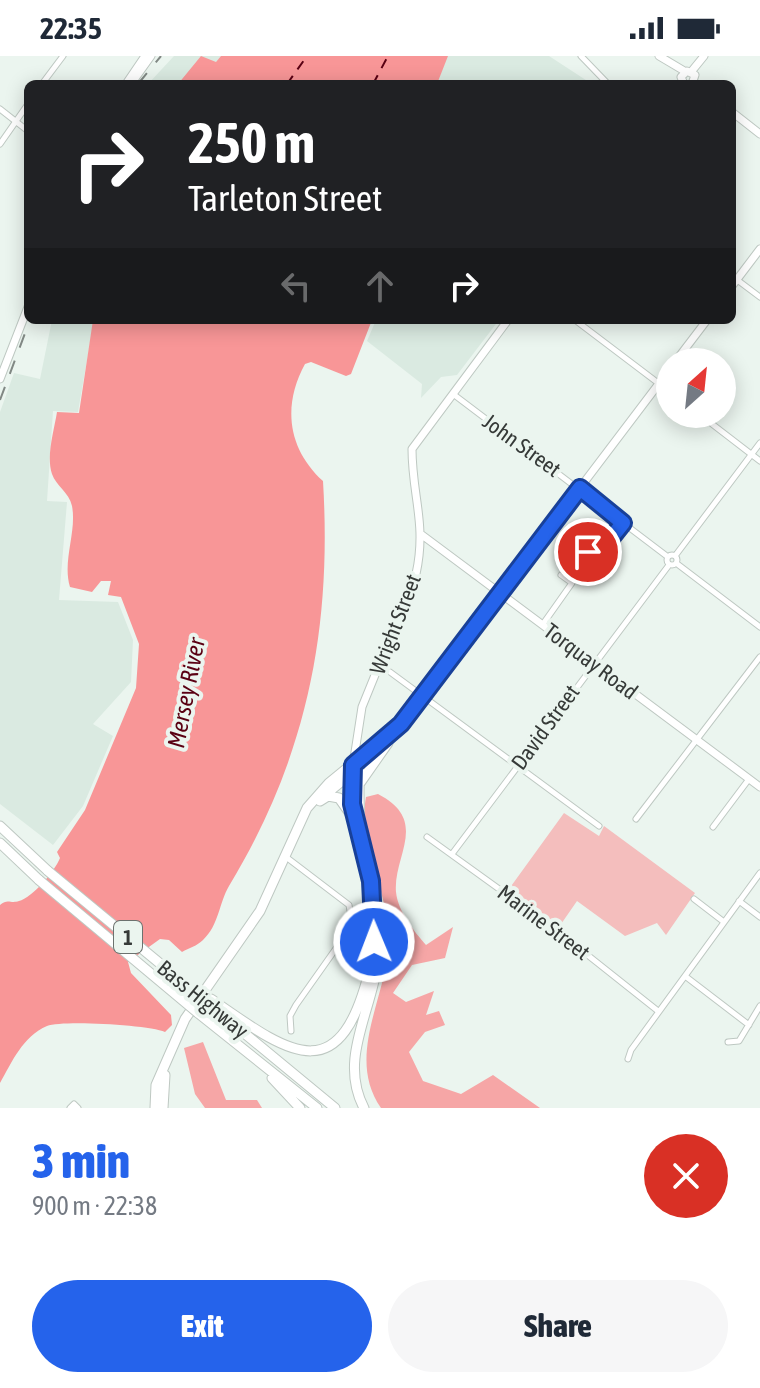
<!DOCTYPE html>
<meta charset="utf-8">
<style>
body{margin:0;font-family:"Asap Condensed",sans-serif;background:#f6f6f7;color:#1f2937;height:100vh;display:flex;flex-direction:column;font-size:30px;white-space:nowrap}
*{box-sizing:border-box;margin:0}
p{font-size:26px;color:#747a83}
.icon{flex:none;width:44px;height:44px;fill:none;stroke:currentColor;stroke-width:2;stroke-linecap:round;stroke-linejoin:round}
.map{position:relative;height:1052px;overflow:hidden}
.details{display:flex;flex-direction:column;background:#fff;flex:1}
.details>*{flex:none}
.hud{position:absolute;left:24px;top:24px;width:712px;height:244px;border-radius:12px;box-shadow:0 4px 20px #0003;background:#202124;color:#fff;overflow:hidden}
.needle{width:52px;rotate:27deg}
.controls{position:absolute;left:656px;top:292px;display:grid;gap:16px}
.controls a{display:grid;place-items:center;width:80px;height:80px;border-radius:50%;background:#fff;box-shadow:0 4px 20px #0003;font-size:40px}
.pin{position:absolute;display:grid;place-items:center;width:68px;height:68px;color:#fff;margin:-34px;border:4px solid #fff;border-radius:50%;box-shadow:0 2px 8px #0007}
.me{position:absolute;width:88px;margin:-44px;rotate:359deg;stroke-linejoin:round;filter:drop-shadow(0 0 6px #0008)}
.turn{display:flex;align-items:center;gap:28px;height:168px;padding:0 32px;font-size:36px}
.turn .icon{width:104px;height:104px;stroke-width:2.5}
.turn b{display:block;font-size:56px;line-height:68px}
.lanes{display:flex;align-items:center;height:76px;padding:0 32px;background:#0003;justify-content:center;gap:40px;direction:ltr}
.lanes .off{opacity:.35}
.round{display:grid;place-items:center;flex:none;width:84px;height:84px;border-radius:42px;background:#f6f6f7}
.headline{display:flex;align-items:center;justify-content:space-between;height:136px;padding:0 32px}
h1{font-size:48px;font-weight:800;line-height:60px;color:#2563eb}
.action{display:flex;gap:16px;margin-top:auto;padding:16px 32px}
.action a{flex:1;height:92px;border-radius:48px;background:#2563eb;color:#fff;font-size:32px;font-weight:800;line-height:92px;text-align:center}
.action a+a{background:#f6f6f7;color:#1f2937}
.status{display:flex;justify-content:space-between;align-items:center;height:56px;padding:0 40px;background:#fff;direction:ltr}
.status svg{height:22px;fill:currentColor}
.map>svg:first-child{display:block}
</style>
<div class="status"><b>22:35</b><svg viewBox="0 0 49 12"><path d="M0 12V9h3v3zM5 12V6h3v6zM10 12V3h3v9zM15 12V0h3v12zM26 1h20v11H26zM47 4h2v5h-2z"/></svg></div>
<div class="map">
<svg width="760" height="1052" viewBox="0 0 760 1052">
<rect width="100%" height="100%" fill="#ebf5ef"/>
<path fill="#daeae1" d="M174,0h47l-22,28h-51z
M447,0h102l43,28h-155z
M52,264h42l-16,92 -25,-1 -6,90 20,1 -8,98 59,2 15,38 -2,42 -38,42 20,12 -30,70 -30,39 -53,-41v-392l14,-39 26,6z
M376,264h123l-42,55 -16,2 -20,21 1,-14 -55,-43z"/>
<path fill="#f4bebd" d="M564,757l35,23 5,-10 91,67 -29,42 -9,-12 -32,13 -48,-35 -18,26 -50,-38z"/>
<path fill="#f6a6a6" d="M378,738c52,27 15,61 18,98 2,20 18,39 30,53l27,-18 -8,31 -33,7 -19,28 13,9 28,-11 -8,24 13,-4 6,14 -20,7 -16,20 14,29 38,13 32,-19 47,33h-159c-36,-52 6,-111 8,-166 1,-48 -32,-98 -23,-145z
M203,986l23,58h31l5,8h-57l-10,-14 -11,-46z"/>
<path fill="#f89697" d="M201,0l15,6 5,-6h227l-11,28h-259z
M93,264h279l-21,54 -5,2 -35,-14 -6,2c-23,42 -17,85 18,117 9,149 -16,276 -94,405 -10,17 -10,39 -26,54 -6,6 -14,8 -21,12l-13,-12 -9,-1 -32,23 3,11 40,42 1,10 -7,7c-16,-7 -102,-12 -118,-6 -24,10 -35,36 -47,57v-178c8,-7 10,-1 19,-4 13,-3 36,-30 41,-43l-3,-6 28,-42 51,-122 3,-44 -18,-47 -13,-2 3,-14h-10l-9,11 -22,-5c-8,-26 7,-55 2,-81 -3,-14 -16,-20 -20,-32 -6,-18 2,-43 5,-62l22,1z"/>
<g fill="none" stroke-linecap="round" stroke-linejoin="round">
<path stroke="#5a0113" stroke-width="2" stroke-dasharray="10 8" stroke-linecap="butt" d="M287,28l20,-28
M373,28l15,-28"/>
<defs>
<path id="street" d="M581,0l27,28
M42,28l21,-28
M0,53l28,22
M0,88l28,-40
M732,220l28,21
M575,264l95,72
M453,338l215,163
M699,358l61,47
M584,493l15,4 24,-30
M667 504a5 5 0 1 1 10 0a5 5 0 1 1-10 0Z
M675,500l85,-113
M676,507l84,64
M543,568l29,-41 -11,-8
M390,616l209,154
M636,763l124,-162
M713,771l36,-48
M427,781l129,93 102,81
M452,798l217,-289
M286,801l63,48 3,18 -3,7 -53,75 -6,11 1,15
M694,843l30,23
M739,845l21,16
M685,920l64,49
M728,986l11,-1 21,-35
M628,1003l3,-9 129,-177
M70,1052l4,-4 4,4"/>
<path id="secondary" d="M659,0l27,16
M691,16l13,-16
M126,28l19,-28
M131,28l20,-28
M684,28l-3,-7 6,-6 8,4 -3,9
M732,56l28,22
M732,230l28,-37
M675,306l32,-42
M0,323l28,-72
M422,479l338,252
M401,668l269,-355
M353,709l9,-58 54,-133c11,-50 -4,-78 -4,-125l96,-129"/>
<path id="highway" d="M359,704c1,27 -2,53 3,79 8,43 21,83 15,127 -7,48 -38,95 -13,142
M360,727l28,-40
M331,734l26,-21
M320,745l8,-5 11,2 17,24
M353,751v-33
M0,770l48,45
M0,787l39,37
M211,943c80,56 130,94 160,-35
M215,953l120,99
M198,957l119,95
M272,1022l28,30
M155,1052l1,-23 29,-66 75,-108 47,-103 22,-25 72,-59
M163,1052l2,-33"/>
</defs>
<use href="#street" stroke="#bec8c2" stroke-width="7"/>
<use href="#secondary" stroke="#bec8c2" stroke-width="9"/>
<use href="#highway" stroke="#bec8c2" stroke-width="11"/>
<use href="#street" stroke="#fff" stroke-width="5"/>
<use href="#secondary" stroke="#fff" stroke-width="7"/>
<use href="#highway" stroke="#fff" stroke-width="9"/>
<path stroke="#818884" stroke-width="2" stroke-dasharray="14 14" stroke-linecap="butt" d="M138,28l23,-28
M0,344l30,-80"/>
<defs>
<path id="highway-bridge" d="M48,815l161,133
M39,824l159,133"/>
</defs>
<use href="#highway-bridge" stroke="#bec8c2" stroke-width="11" stroke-linecap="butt"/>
<use href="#highway-bridge" stroke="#fff" stroke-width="9"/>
</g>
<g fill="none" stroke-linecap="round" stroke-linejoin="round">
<defs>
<path id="route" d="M374,886l-3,-61 -19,-77 1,-39 48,-41 179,-236 43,35 -23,29h-12"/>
</defs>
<use href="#route" stroke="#184099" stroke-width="20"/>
<use href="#route" stroke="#2563eb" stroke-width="14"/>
</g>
<g text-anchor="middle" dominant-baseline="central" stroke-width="8" stroke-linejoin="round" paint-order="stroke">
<rect fill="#ebf5ef" stroke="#6c726f" stroke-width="2" x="114" y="865" width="28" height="32" rx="6"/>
<g font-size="20" font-weight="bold" fill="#363a38">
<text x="128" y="881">1</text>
</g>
<g font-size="22" fill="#363a38" stroke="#ebf5ef">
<text transform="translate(522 389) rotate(36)">John Street</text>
<text transform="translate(395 568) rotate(-69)">Wright Street</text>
<text transform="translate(591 605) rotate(37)">Torquay Road</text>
<text transform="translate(545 671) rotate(-54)">David Street</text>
<text transform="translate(544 866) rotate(37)">Marine Street</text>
<text transform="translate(203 943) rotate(39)">Bass Highway</text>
</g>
<g font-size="24" font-style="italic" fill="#5a0113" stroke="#ebf5ef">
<text transform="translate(186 637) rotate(-79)">Mersey River</text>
</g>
</g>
</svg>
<div class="controls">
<a><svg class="needle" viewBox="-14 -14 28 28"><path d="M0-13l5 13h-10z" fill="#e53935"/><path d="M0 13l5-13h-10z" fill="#747a83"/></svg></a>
</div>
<div class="pin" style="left:588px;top:496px;background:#d93025"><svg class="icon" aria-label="arrive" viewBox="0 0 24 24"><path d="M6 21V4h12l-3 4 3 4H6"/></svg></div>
<svg class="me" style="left:374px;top:886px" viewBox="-20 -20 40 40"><circle r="17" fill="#2563eb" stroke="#fff" stroke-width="3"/><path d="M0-11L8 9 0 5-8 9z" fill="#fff"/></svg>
<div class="hud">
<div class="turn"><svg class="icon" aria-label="right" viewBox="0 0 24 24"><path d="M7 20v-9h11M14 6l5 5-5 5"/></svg><div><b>250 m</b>Tarleton Street</div></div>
<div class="lanes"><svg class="icon off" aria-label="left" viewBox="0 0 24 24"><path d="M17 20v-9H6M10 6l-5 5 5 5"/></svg><svg class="icon off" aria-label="ahead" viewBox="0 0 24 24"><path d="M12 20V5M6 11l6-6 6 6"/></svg><svg class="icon" aria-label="right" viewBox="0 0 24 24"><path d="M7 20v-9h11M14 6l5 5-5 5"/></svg></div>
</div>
</div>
<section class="details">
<div class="headline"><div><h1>3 min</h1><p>900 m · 22:38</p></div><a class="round" style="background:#d93025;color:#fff"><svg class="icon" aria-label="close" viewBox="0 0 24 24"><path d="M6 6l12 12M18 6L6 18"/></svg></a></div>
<div class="action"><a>Exit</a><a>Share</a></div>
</section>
